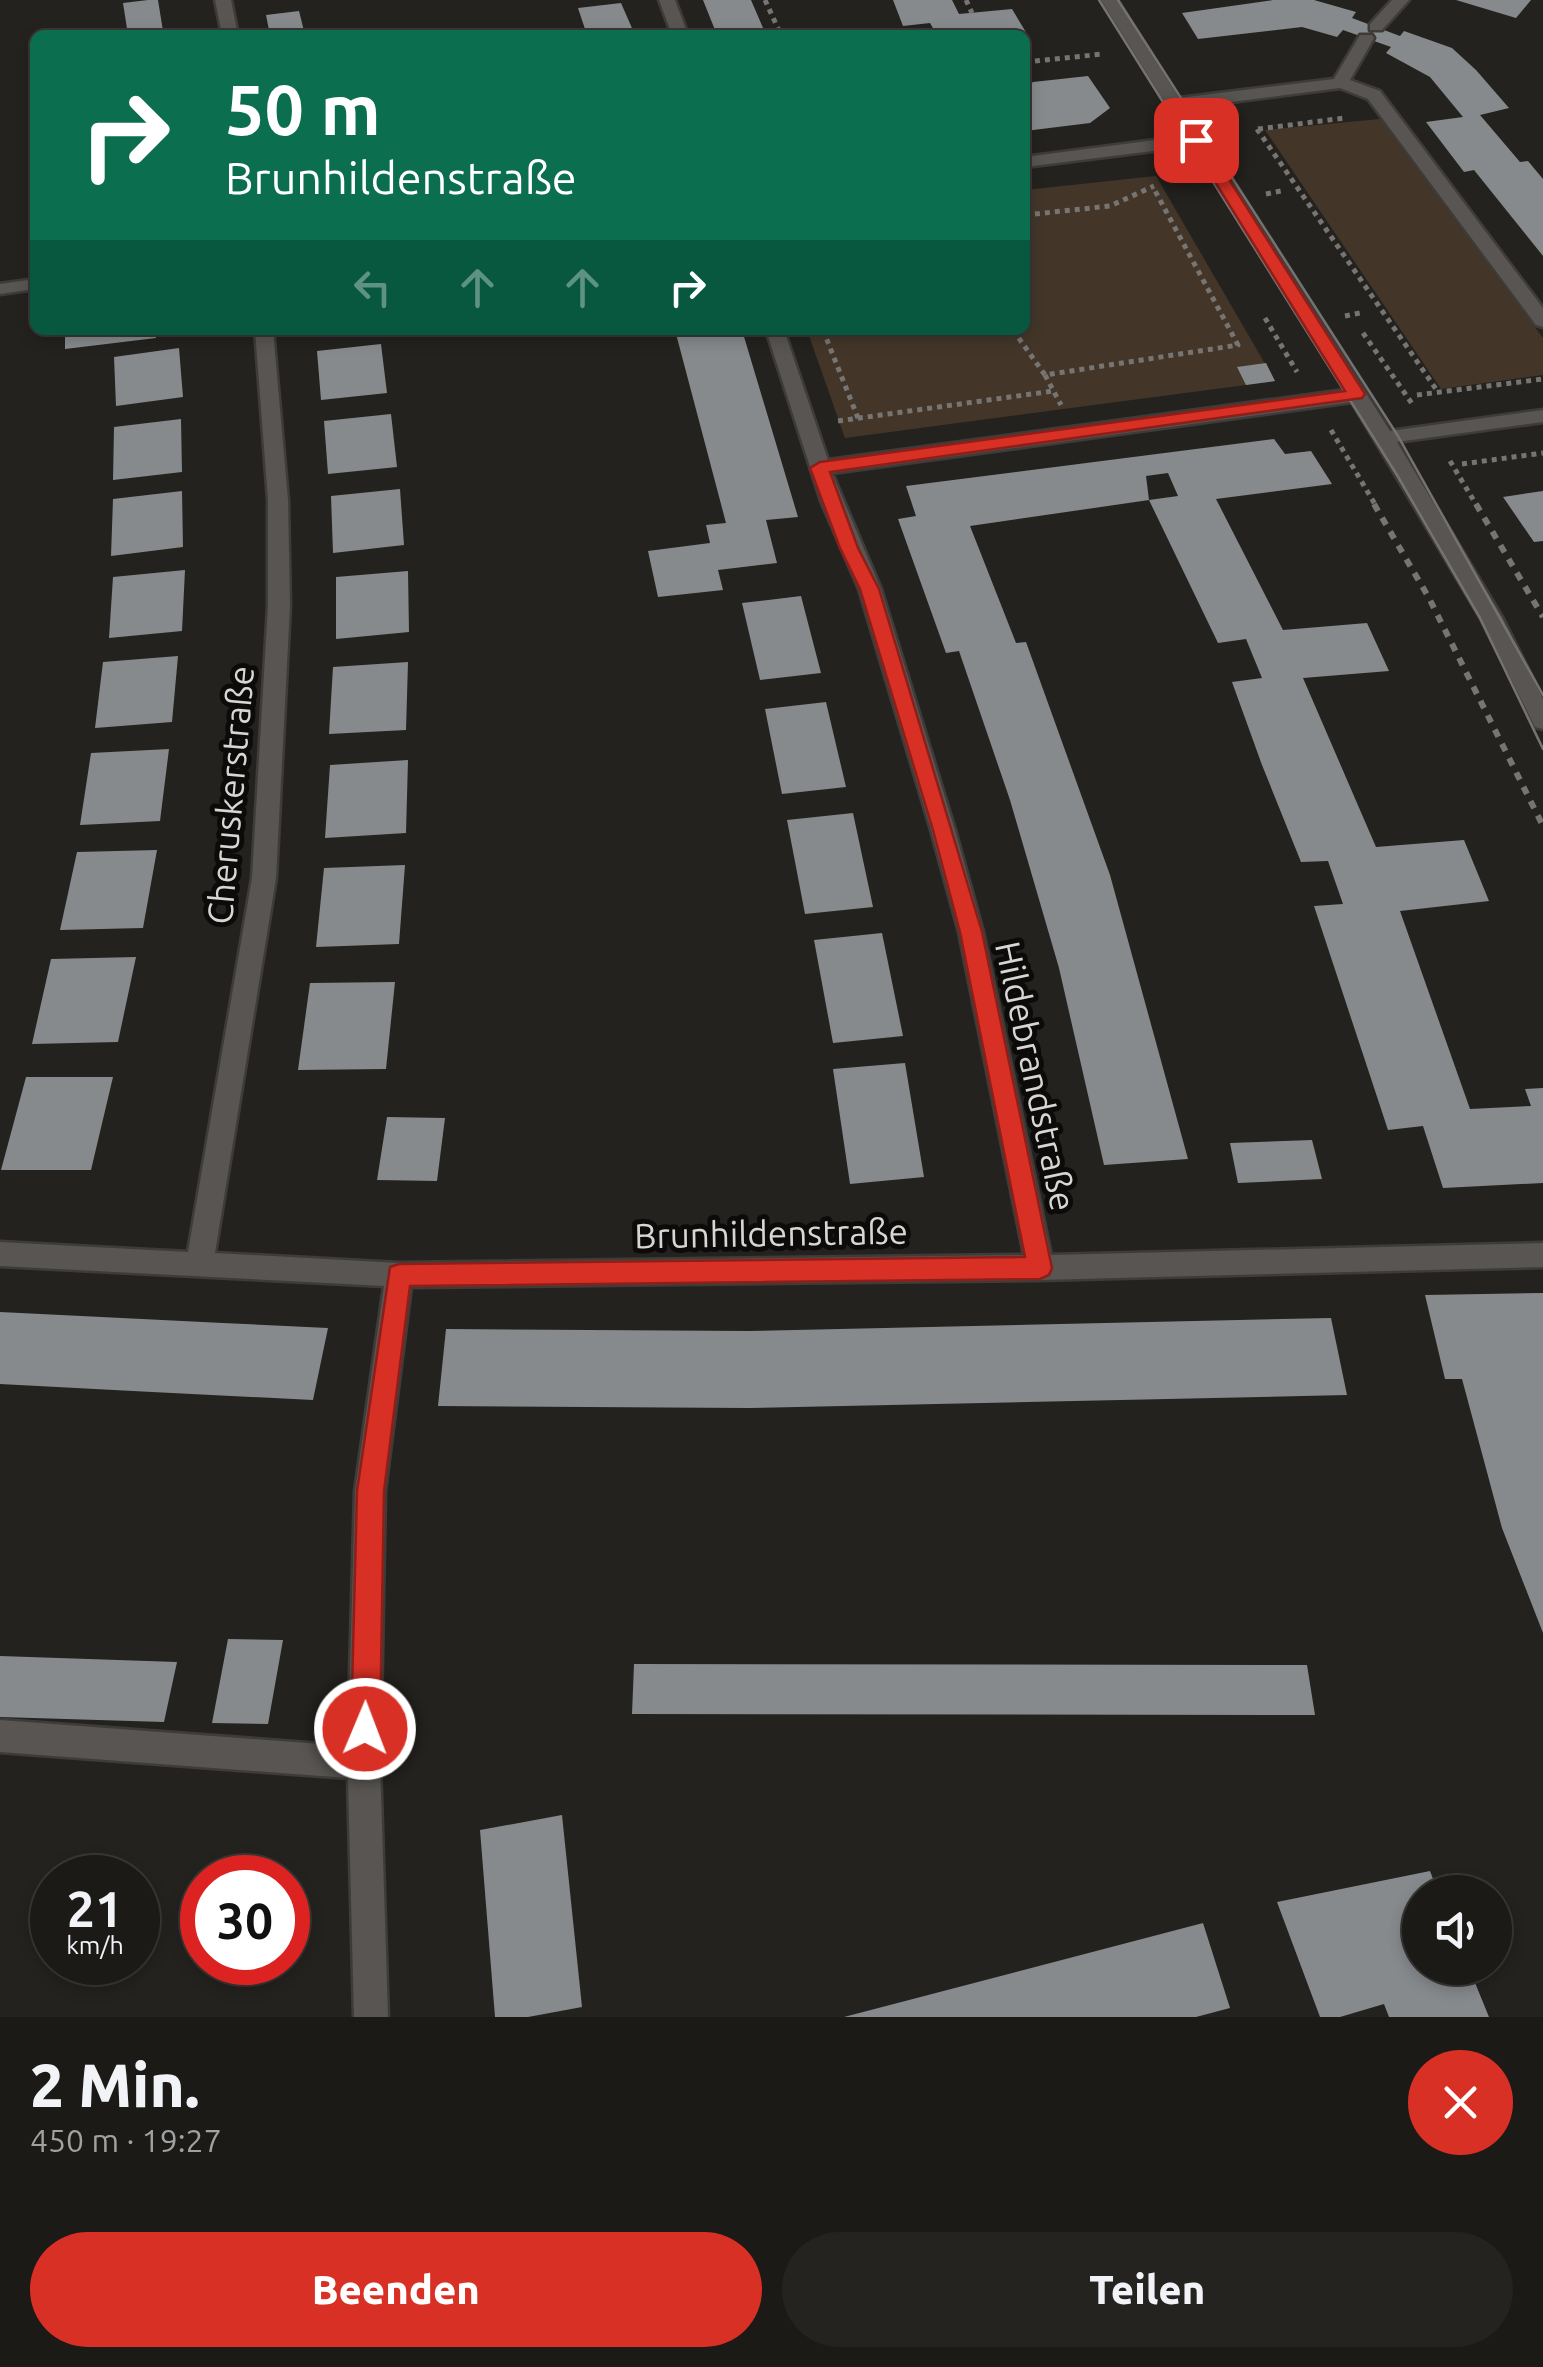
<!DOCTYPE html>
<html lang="de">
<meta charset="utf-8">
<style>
body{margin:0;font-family:Ubuntu,sans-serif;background:#242320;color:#f1f3f6;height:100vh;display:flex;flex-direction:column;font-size:38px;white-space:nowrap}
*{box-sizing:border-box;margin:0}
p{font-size:32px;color:#a0a1a1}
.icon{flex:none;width:55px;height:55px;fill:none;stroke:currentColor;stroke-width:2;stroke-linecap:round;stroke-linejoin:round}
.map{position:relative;height:2017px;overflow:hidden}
.details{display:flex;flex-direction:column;background:#1b1a17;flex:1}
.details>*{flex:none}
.hud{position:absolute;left:30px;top:30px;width:1000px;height:305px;border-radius:15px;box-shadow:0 5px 15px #0003,0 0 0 2px #393836;background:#0b6e4f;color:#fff;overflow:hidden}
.buttons{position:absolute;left:1402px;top:1875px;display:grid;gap:20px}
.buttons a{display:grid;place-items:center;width:110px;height:110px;border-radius:50%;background:#1b1a17;box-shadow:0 5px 15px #0003,0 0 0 2px #393836;font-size:50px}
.speed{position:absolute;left:30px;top:1855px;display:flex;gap:20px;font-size:50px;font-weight:700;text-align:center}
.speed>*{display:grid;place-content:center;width:130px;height:130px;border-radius:50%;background:#1b1a17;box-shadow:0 5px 15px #0003,0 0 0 2px #393836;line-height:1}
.speed small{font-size:25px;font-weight:400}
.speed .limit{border:15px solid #d22;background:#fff;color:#111}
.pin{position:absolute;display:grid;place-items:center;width:85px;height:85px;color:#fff;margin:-42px;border-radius:20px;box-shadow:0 5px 15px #0006}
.me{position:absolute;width:110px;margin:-55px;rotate:1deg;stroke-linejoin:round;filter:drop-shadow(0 0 8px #0008)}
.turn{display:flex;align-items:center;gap:35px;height:210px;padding:0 30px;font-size:45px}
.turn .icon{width:130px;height:130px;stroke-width:2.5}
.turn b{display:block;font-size:70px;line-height:85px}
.lanes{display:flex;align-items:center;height:95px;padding:0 30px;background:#0003;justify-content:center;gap:50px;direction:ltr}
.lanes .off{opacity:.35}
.round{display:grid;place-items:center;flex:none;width:105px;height:105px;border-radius:52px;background:#242320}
.head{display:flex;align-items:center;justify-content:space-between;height:170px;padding:0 30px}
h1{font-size:60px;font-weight:800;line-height:75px}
.button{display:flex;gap:20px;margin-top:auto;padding:20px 30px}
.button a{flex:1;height:115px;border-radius:60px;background:#d93025;color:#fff;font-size:40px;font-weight:800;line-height:115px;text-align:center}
.button a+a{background:#242320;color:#f1f3f6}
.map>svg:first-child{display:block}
</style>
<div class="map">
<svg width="1543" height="2017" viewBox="0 0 1543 2017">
<rect width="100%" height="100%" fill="#24221f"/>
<path fill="#433629" d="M1380,119l163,219v37l-102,14 -176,-259z
M1156,176l119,205 -430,57 -38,-108h218v-140z"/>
<path fill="#868a8c" d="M148,0h10l5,31 -35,4 -5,-32z
M703,0h48l15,35h-49z
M893,0h59l7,14 53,-5 18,30 -5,1v-5h-88l-7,-12 -27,3z
M1273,0h41l42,12 -4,6 48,18 4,-5 48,17 24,22 33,38 -29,7 40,47 8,-1 15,18v77l-69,-86 -10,2 -38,-50 37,-5 -33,-40 -44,-24 5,-6 -48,-17 -6,7 -35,-10 -104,12 -16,-26z
M1456,0h75l-15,18z
M621,3l14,32h-48l-9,-27z
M299,11l6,24h-35l-4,-20z
M1088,76l22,32 -20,15 -65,8v-43l8,-6z
M65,330h90l1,8 -91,11z
M675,330h67l56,187 -32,3 11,43 -59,7 5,20 -65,7 -10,-46 62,-8 -4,-18 20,-2z
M381,344l6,49 -66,7 -4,-49z
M179,348l4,49 -67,9 -2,-49z
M1266,363l9,18 -29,4 -9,-18z
M391,414l6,53 -69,7 -4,-53z
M181,419l1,53 -69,8 1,-53z
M1274,439l11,15 26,-3 21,33 -116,15 67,131 84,-7 22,48 -86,7 73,169 88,-7 25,61 -89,10 70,198 61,-3 -6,-17 18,-1v95l-100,5 -20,-62 -35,4 -74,-224 29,-2 -15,-43 -27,1 -39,-97 -30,-83 30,-4 -16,-39 -28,4 -69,-143 29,-4 -10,-23 -22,3 3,24 -179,26 46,117 10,-1 84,233 78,284 -84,6 -45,-197 -49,-168 -51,-149 -13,2 -48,-134 18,-3 -10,-30z
M400,489l4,56 -71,8 -2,-57z
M182,491l1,56 -72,9 2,-57z
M1543,491v50l-9,1 -31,-45z
M185,570l-3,61 -73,7 4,-61z
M408,571l1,61 -73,7v-62z
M801,596l20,77 -61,7 -18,-77z
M178,656l-6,66 -77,6 8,-66z
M408,662l-2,68 -77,4 4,-67z
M826,702l20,85 -64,7 -17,-85z
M169,749l-9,72 -80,4 11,-72z
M408,760l-2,73 -81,5 5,-73z
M853,813l20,94 -68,7 -18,-94z
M157,850l-14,78 -83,2 17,-78z
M405,865l-6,79 -83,3 8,-79z
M882,933l21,103 -70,7 -19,-103z
M136,957l-18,85 -86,2 19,-85z
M395,982l-9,87 -88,1 12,-87z
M905,1063l19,114 -74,7 -17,-115z
M26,1077h87l-22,93h-90z
M387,1117l58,1 -8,63 -60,-1z
M1312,1140l10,39 -84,4 -8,-40z
M1543,1293v340l-41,-105 -40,-149h-17l-20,-84z
M0,1312l223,11 105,5 -15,72 -161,-8 -152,-8z
M1331,1318l16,77 -598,13 -311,-2 8,-77 302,2z
M228,1639l55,1 -15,84 -56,-1z
M0,1656l177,6 -13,60 -164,-5z
M634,1664l673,1 8,50 -683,-1z
M562,1815l20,192 -54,10h-33l-15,-187z
M1430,1871l8,21h-18v76h49l20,49h-100l-5,-13 -44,13h-20l-43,-115z
M1203,1923l27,85 -34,9h-352z"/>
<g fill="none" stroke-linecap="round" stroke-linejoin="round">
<defs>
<path id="minor" d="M215,0h16l7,35h-16z
M659,0h16l13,35h-16z
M1101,0h16l62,98 155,-19 26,-44h12l2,3 -24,42 30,11 163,217v19l-7,-2 -168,-226 -28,-11 -155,20 205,323 153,-21v12l-146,20 105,175 41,82v30l-8,-2 -55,-110 -128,-215 -520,71 49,116 74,241 28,102 68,323 492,-12v24l-503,13 -629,7 -26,204 -5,272 8,254h-34l-6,-239 -348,-26v-32l348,26 7,-255 29,-205 -384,-20v-24l188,10 64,-374 16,-272v-106l-13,-170h18l15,170 2,106 -14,272 -61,375 184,10 625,-8 -65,-323 -28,-102 -72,-241 -38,-88 -55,-171h18l44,130 517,-70 -153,-244 -167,21v-10l161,-21z
M1392,0h17l-27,30h-12v-6z
M35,279v10l-35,5v-10z"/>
</defs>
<use href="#minor" stroke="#3e3c3a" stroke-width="5"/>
<path stroke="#777573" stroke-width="5" stroke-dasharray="5 5" stroke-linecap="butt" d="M765,0l16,35
M966,0l6,13
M1025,62l78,-8
M1257,129l181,263
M1258,129l87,-11
M1266,194l15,-3
M1025,215l85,-9 44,-20
M1345,316l15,-3
M1265,318l32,54
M823,330l35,88
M1013,330l32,45 193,-30 -85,-158
M1363,333l50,72
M1045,375l16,30
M1417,395l126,-16
M838,421l215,-30
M1331,430l45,76
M1450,461l27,45
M1462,464l81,-11"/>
<path stroke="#777573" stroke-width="6" stroke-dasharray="8 8" stroke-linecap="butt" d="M1374,504l55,94 114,228
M1476,504l67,113"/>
<use href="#minor" fill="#585552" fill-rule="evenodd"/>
<path stroke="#757371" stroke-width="2.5" d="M1099,0l298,475 83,143 63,131
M1118,0l280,436 145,259"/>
</g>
<path fill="#d93025" stroke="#8d1f18" stroke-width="2.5" d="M1196,136l8,4 161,254 -3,4 -532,74 28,76 21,41 103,343 70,336 -3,7 -9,4 -630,7 -26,205 -4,238 -5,10 -10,5 -10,-5 -4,-10 6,-238 33,-224 9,-3 626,-7 -65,-325 -27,-102 -73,-241 -20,-41 -30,-80 10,-6 525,-71 -156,-251z"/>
<g text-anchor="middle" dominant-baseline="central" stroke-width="10" stroke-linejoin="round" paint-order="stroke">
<g font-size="35" fill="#d8d6d5" stroke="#0d0b0a">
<text transform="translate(230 795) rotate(-85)">Cheruskerstraße</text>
<text transform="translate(1036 1076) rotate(78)">Hildebrandstraße</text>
<text transform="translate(771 1233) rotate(-1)">Brunhildenstraße</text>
</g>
</g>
</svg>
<div class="buttons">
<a><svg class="icon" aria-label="sound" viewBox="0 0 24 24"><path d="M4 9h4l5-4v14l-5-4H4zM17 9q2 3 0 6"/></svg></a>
</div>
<div class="speed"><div>21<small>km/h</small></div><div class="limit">30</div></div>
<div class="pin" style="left:1196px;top:140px;background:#d93025"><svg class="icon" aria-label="arrive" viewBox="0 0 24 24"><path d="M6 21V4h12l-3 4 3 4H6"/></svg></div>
<svg class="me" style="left:365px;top:1729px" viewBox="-20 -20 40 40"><circle r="17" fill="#d93025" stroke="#fff" stroke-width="3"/><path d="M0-11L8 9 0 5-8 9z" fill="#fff"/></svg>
<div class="hud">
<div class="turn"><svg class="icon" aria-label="right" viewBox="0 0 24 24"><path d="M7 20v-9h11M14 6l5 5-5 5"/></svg><div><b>50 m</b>Brunhildenstraße</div></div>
<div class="lanes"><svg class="icon off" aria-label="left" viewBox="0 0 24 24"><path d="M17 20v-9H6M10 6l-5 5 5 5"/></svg><svg class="icon off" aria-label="ahead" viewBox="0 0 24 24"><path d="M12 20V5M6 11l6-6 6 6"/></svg><svg class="icon off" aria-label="ahead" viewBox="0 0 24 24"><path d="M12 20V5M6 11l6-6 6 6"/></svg><svg class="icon" aria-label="right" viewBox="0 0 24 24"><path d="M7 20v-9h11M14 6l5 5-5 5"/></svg></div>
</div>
</div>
<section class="details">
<div class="head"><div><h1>2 Min.</h1><p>450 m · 19:27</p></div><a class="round" style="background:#d93025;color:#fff"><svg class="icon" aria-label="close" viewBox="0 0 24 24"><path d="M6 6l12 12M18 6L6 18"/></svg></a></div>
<div class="button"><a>Beenden</a><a>Teilen</a></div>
</section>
